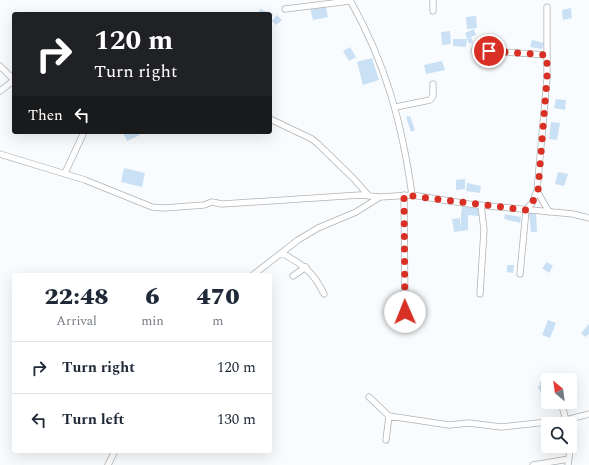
<!DOCTYPE html>
<style>
body{margin:0;font-family:Spectral,serif;background:#f6f6f7;color:#1f2937;height:100vh;display:flex;flex-direction:column;font-size:15px;white-space:nowrap}
*{box-sizing:border-box;margin:0}
p{font-size:13px;color:#747a83}
.icon{flex:none;width:22px;height:22px;fill:none;stroke:currentColor;stroke-width:2;stroke-linecap:round;stroke-linejoin:round}
.map{position:relative;flex:1;overflow:hidden}
.details{position:absolute;left:12px;top:273px;width:260px;height:180px;display:flex;flex-direction:column;background:#fff;border-radius:4px;box-shadow:0 4px 16px #0002}
.details>*{flex:none}
.guide{position:absolute;left:12px;top:12px;width:260px;height:122px;border-radius:4px;box-shadow:0 4px 16px #0002;background:#202124;color:#fff;overflow:hidden}
.needle{width:26px;rotate:331deg}
.controls{position:absolute;left:541px;top:373px;display:grid;gap:8px}
.controls a{display:grid;place-items:center;width:36px;height:36px;border-radius:4px;background:#fff;box-shadow:0 4px 16px #0002;font-size:20px}
.pin{position:absolute;display:grid;place-items:center;width:34px;height:34px;color:#fff;margin:-17px;border:2px solid #fff;border-radius:50%;box-shadow:0 1px 4px #0007}
.me{position:absolute;width:44px;margin:-22px;rotate:359deg;stroke-linejoin:round;filter:drop-shadow(0 0 3px #0008)}
.turn{display:flex;align-items:center;gap:14px;height:84px;padding:0 16px;font-size:18px}
.turn .icon{width:52px;height:52px;stroke-width:2.5}
.turn b{display:block;font-size:28px;line-height:34px}
.then{display:flex;align-items:center;height:38px;padding:0 16px;background:#0003;gap:8px;font-size:15px}
.eta{display:flex;justify-content:space-evenly;align-items:center;height:68px;text-align:center}
.eta b{font-size:24px;font-weight:800;line-height:28px}
ul{padding:0;list-style:none}
li{display:flex;align-items:center;gap:12px;height:52px;padding:0 16px;border-top:1px solid #e0e1e3}
li div{flex:1}
li b{display:block;font-size:15px}
li em{font-style:normal}
.map>svg:first-child{display:block}
</style>
<div class="map">
<svg width="589" height="465" viewBox="0 0 589 465">
<rect width="100%" height="100%" fill="#f9fcfe"/>
<path fill="#cae0f5" d="M325,4l3,13 -15,3 -3,-13z
M571,8l1,10 -9,2 -1,-10z
M260,9l13,5 -3,6v-6h-12z
M277,15l5,5 -6,5 -4,-4z
M476,16l1,12 -10,1 -1,-12z
M474,29l2,6 -5,2 2,5 -4,2 -4,-11z
M450,31l1,13 -9,1 -1,-13z
M453,39h14l-1,8 -13,-1z
M532,40l12,3 -2,6 -12,-2z
M350,47l6,10 -7,4 -6,-10z
M372,58l7,22 -16,5 -6,-23z
M442,61l3,9 -19,4 -2,-9z
M556,99l10,1 -1,10 -11,-2z
M410,116l5,14 -4,2 -5,-15z
M551,122l9,1 -3,17 -8,-1z
M123,132h16l1,3 -13,6z
M124,168l21,5 -3,14 -21,-5z
M558,172l10,2 -4,12 -9,-2z
M465,179v10l-9,1v-10z
M467,183l14,3 -1,7 -14,-2z
M462,207l18,1 -1,8 -11,-1v15l-14,2 -2,-13 8,-1 1,11v-14h5h-5z
M536,212l1,20h-6l-2,-19z
M505,214l16,3 -1,6 -16,-4z
M547,262l6,4 -4,7 -7,-5z
M507,265h7l-1,8 -6,-1z
M548,320l8,3 -6,15 -8,-3z
M589,324v10l-4,3 -4,-4z
M548,382v10l-7,2 -3,-8z"/>
<g fill="none" stroke-linecap="round" stroke-linejoin="round">
<defs>
<path id="street" d="M350,0c36,64 52,123 62,195
M433,0v11
M285,9l65,-8
M475,50l72,5
M0,66l12,12 1,3 -13,10
M396,107l34,-7 3,-4v-12
M270,119l42,20 6,5 36,35 14,16
M0,154l85,26 67,27 12,1 40,-3 8,-3 10,2 138,-9 20,2
M65,173l19,-41
M537,191l12,21
M404,195l1,117
M282,253c21,12 31,18 42,41
M520,274l6,-64 6,-7 5,-12 10,-113v-71
M253,275l45,-35 20,-12 38,-16 24,-15 32,-2 57,9 104,10 16,4
M293,276l13,-9
M480,294l4,-64 -3,-25
M544,383h4
M369,397l20,19 60,9 20,-2 32,4 65,-7 23,-6
M561,402l6,22
M386,440l3,-24
M108,465l7,-14
M533,465l36,-6
M568,465l3,-24 -1,-7"/>
</defs>
<use href="#street" stroke="#b0b2b4" stroke-width="7"/>
<use href="#street" stroke="#fff" stroke-width="5.5"/>
</g>
<g fill="none" stroke-linecap="round" stroke-linejoin="round">
<path stroke="#d93025" stroke-width="7" stroke-dasharray="0 12.6" d="M405,312l-1,-117 122,15 6,-7 6,-12 9,-113v-23l-58,-4"/>
</g>
</svg>
<div class="controls">
<a><svg class="needle" viewBox="-14 -14 28 28"><path d="M0-13l5 13h-10z" fill="#e53935"/><path d="M0 13l5-13h-10z" fill="#747a83"/></svg></a>
<a><svg class="icon" aria-label="search" viewBox="0 0 24 24"><circle cx="10" cy="10" r="6"/><path d="M15 15l6 6"/></svg></a>
</div>
<div class="pin" style="left:489px;top:51px;background:#d93025"><svg class="icon" aria-label="arrive" viewBox="0 0 24 24"><path d="M6 21V4h12l-3 4 3 4H6"/></svg></div>
<svg class="me" style="left:405px;top:312px" viewBox="-20 -20 40 40"><circle r="19" fill="#fff"/><path d="M0-13L10 11 0 6-10 11z" fill="#d93025"/></svg>
<div class="guide">
<div class="turn"><svg class="icon" aria-label="right" viewBox="0 0 24 24"><path d="M7 20v-9h11M14 6l5 5-5 5"/></svg><div><b>120 m</b>Turn right</div></div>
<div class="then">Then<svg class="icon" aria-label="left" viewBox="0 0 24 24"><path d="M17 20v-9H6M10 6l-5 5 5 5"/></svg></div>
</div>
<section class="details">
<div class="eta">
<div><b>22:48</b><p>Arrival</p></div>
<div><b>6</b><p>min</p></div>
<div><b>470</b><p>m</p></div>
</div>
<ul>
<li><svg class="icon" aria-label="right" viewBox="0 0 24 24"><path d="M7 20v-9h11M14 6l5 5-5 5"/></svg><div><b>Turn right</b></div><em>120 m</em></li>
<li><svg class="icon" aria-label="left" viewBox="0 0 24 24"><path d="M17 20v-9H6M10 6l-5 5 5 5"/></svg><div><b>Turn left</b></div><em>130 m</em></li>
</ul>
</section>
</div>
